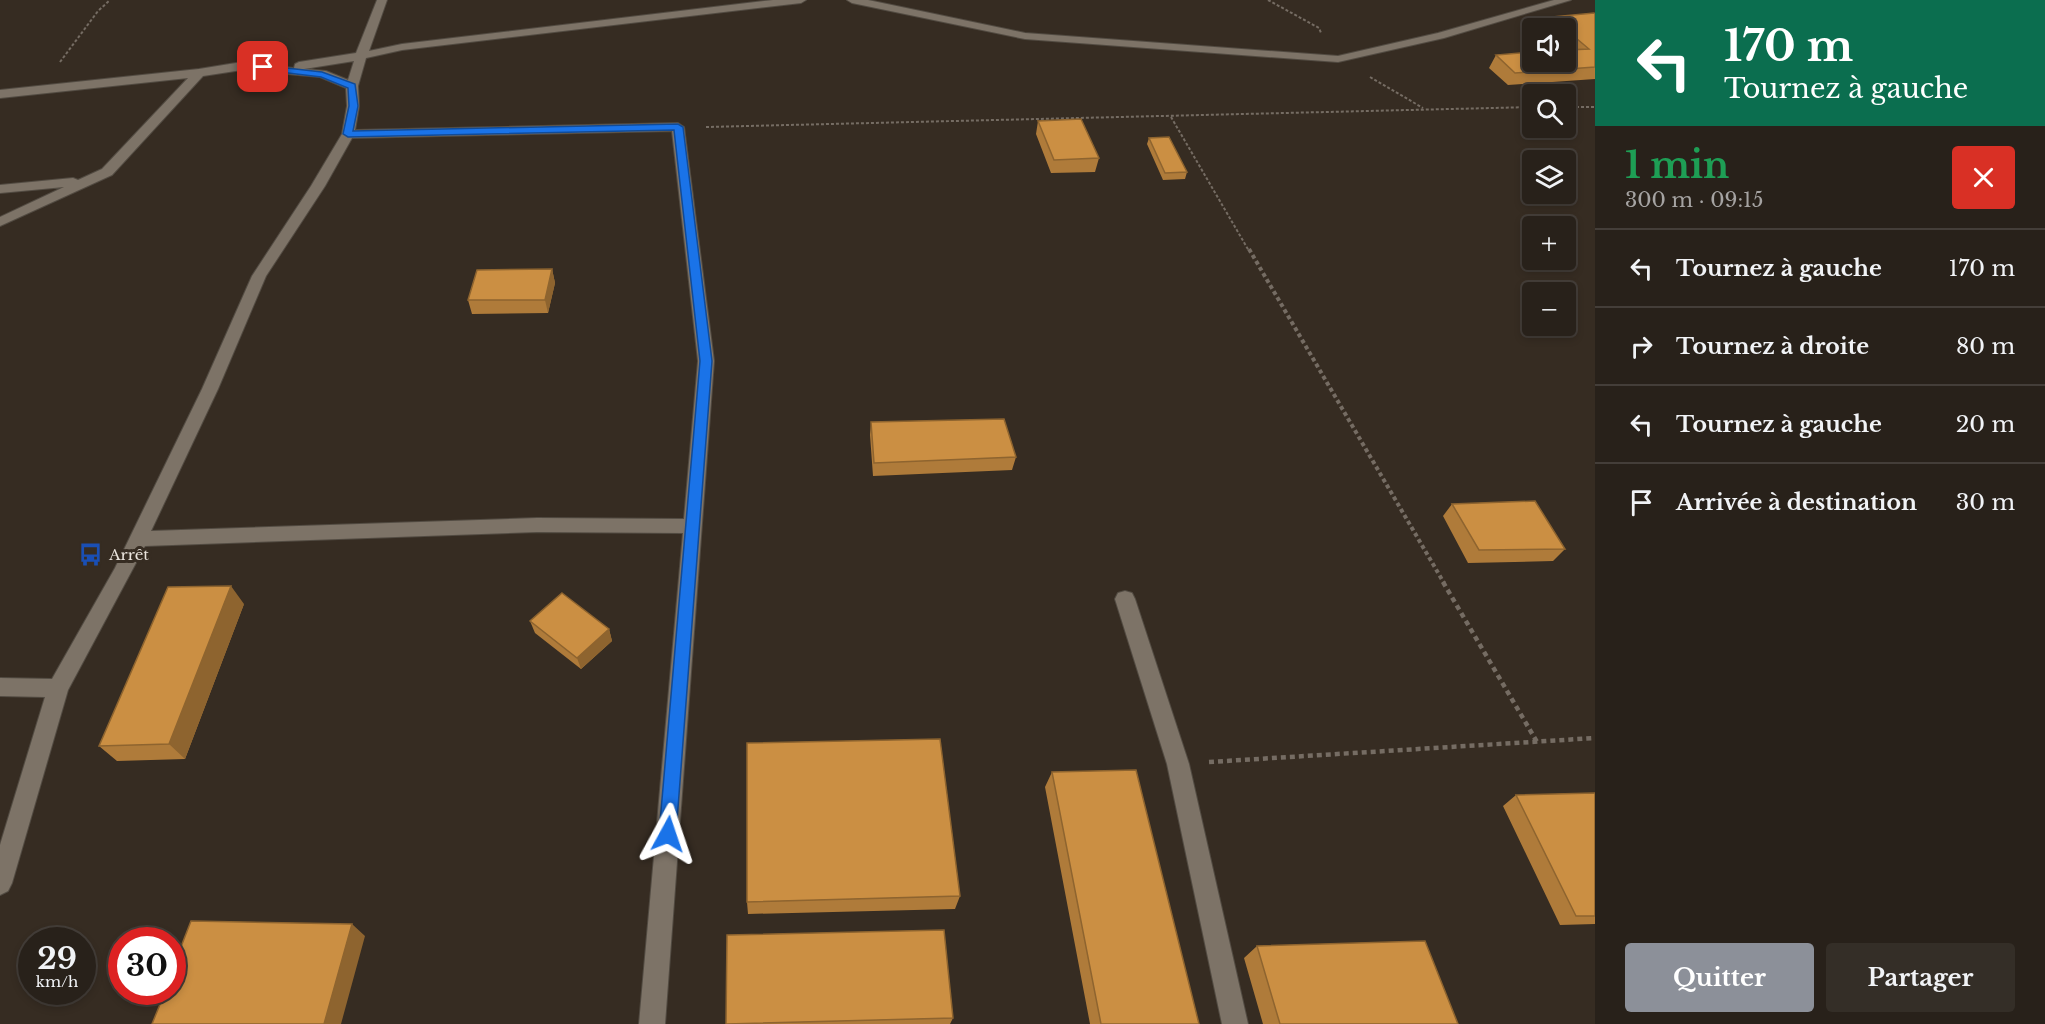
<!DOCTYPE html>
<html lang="fr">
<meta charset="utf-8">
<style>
body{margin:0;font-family:"Libre Baskerville",serif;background:#342e27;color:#f1f3f6;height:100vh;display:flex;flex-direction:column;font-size:22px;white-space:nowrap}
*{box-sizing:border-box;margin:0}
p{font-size:20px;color:#a5a3a2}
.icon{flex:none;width:33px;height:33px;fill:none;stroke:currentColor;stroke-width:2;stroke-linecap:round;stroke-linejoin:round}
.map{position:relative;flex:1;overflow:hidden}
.drawer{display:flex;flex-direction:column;background:#28211a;width:450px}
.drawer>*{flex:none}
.banner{background:#0b6e4f;color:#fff;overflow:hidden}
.buttons{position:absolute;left:1522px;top:18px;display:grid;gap:12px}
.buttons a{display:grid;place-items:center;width:54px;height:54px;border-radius:6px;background:#28211a;box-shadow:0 3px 9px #0003,0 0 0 2px #443e39;font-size:30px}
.speed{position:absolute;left:18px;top:927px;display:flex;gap:12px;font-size:30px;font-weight:700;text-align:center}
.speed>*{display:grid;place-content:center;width:78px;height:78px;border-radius:50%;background:#28211a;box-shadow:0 3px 9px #0003,0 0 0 2px #443e39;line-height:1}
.speed small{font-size:15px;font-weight:400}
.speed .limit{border:9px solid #d22;background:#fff;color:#111}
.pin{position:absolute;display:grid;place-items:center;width:51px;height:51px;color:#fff;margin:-26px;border-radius:12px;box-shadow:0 3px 9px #0006}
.me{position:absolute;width:66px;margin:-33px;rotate:5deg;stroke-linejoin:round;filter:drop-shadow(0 0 4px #0008)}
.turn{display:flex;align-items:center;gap:21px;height:126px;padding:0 30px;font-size:27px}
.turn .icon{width:78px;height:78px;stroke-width:2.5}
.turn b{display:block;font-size:42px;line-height:51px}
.round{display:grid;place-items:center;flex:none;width:63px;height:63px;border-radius:6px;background:#342e27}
.headline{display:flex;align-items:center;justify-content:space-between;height:102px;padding:0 30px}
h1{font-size:36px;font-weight:700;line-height:45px;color:#1e9e55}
.action{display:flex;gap:12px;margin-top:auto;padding:12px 30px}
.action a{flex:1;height:69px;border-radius:6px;background:#8c9099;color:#fff;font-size:24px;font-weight:700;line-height:69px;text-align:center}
.action a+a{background:#342e27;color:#f1f3f6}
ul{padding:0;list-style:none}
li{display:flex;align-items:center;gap:18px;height:78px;padding:0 30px;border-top:2px solid #443e39}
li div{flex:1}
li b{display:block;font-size:22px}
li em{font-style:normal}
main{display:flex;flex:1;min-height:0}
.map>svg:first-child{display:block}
</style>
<main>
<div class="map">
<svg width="1595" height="1024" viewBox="0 0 1595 1024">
<rect width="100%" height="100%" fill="#362c22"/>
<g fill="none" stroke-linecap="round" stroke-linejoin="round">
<defs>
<path id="minor" d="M377,0h10l-18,51 33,-7 371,-44h33l-5,3 -399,47 -36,8 -8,28 1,20 -4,24 323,-7 6,4 30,234 -49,663h-26l44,-491 -146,-1 -392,14 -77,144 -56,193 -4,8 -8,4v-50l45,-148 -45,-1v-18l52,1 63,-111 87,-179 50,-113 59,-90 31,-52 5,-28 -1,-18 -26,-11 -78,-7 -39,6 -91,99 -112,51v-9l64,-30 -64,6v-8l73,-7 5,2 24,-11 86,-91 -188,20v-8l199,-21 43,-7 52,6 1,-4 4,-2 57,-9zM354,61l-6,19 -22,-9 -22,-2zM672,131l26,230 -14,158 -147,-1 -386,13 67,-142 48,-113 59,-90 27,-48z
M847,0h21l157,33 313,23 100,-23 116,-33h17l-127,38 -106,24 -313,-23 -173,-36z
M1125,591l7,2 3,6 54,165 59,260h-26l-55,-260 -52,-165 3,-6z"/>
</defs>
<use href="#minor" stroke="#524b42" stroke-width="2"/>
<path stroke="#756c63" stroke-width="2" stroke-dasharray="3 2" stroke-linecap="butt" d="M1268,0l51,28 2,5
M60,62l38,-51 12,-11
M1370,77l53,31
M1566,107h29
M1171,117l78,134
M706,127l827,-20"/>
<path stroke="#756c63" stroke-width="4" stroke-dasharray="4 3" stroke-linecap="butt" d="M1249,249l195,334"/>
<path stroke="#756c63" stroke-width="4.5" stroke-dasharray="5 4" stroke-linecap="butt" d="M1443,582l94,160
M1209,762l386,-24"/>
<use href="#minor" fill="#7d7367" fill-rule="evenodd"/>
</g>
<path fill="#af7b3a" d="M1595,14v65l-87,6 -19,-17 7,-13 72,-5 -2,-2v-20h-22l7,-11z
M1038,121l61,37 -4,14 -44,1 -15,-39z
M1149,138l38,34 -2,7 -22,1 -16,-36z
M552,269l3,14 -7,30 -76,1 -4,-14z
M871,422l145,35 -4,13 -139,6 -3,-41z
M1452,504l113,45 -12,12 -85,2 -25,-47z
M244,604l-59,155 -68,2 -18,-15z
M530,621l79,8 3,12 -31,28 -46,-36z
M1052,772l147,252h-109l-45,-237z
M1595,793v131l-35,1 -57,-119 13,-11z
M960,896l-5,13 -207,5 -1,-12z
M1257,946l201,78h-195l-19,-66z
M953,1018l-3,6h-224z"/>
<path fill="#8e642f" d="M552,269l3,14 -7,30 -3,-13z
M231,586l13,18 -59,155 -16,-15z
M609,629l3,12 -31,28 -4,-11z
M352,924l13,12 -24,88h-17z"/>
<path fill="#cb8f43" stroke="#8e642f" stroke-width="1.5" d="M1594,13l1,1v53l-80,6 -19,-18 37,-3v10h33v-12l23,-1 -38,-32z
M1081,119l18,39 -45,2 -16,-39z
M1169,137l18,35 -22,1 -16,-35z
M552,269l-7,31h-77l9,-30z
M1004,419l12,38 -142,6 -3,-41z
M1535,501l30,48 -86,1 -27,-46z
M231,586l-62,158 -70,2 69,-159z
M562,593l47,36 -32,29 -47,-37z
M940,739l20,157 -213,6v-159z
M1136,770l63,254h-98l-49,-252z
M1595,793v123h-19l-60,-121z
M191,921l161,3 -28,100h-172l13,-32h7v-22z
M944,930l9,88 -227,6 1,-89z
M1425,941l33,83h-178l-23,-78z"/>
<path fill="#1a73e8" stroke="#114b97" stroke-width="1.5" d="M260,65l62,7 33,12 3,22 -5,25 325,-7 5,3 29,234 -36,473 -2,6 -6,3 -7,-3 -2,-6 41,-473 -26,-231 -326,7 -5,-3 6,-28 -1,-18 -27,-11 -58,-7 -5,-3z"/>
<defs>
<symbol id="bus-bare" viewBox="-9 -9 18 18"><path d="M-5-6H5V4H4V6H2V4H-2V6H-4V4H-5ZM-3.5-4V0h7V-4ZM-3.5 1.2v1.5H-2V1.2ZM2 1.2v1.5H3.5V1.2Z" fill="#1a4fb4" stroke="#362c22" stroke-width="2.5" paint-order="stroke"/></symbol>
</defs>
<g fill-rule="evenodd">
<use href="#bus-bare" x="74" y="538" width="33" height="33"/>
</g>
<g text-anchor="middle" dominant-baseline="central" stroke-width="6" stroke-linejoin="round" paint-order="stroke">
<g font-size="15" fill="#eae4dd" stroke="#362c22" text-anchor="start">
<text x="109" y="554">Arrêt</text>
</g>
</g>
</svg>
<div class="buttons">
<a><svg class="icon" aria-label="sound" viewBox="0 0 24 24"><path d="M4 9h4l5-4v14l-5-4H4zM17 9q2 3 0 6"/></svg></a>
<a><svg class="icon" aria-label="search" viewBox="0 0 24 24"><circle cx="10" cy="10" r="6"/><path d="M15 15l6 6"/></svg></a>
<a><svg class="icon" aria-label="layers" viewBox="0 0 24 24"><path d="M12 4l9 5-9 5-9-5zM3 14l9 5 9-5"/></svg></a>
<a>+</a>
<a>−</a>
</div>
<div class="speed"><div>29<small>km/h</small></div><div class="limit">30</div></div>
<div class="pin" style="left:263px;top:67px;background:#d93025"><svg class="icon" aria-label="arrive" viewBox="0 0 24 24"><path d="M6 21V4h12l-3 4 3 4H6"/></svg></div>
<svg class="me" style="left:668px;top:834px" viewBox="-20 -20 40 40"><path d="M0-17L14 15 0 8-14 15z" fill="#1a73e8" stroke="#fff" stroke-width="4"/></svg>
</div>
<section class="drawer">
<div class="banner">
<div class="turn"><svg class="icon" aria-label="left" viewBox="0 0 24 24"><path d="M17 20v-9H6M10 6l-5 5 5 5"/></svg><div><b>170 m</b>Tournez à gauche</div></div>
</div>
<div class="headline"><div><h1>1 min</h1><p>300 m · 09:15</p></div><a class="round" style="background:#d93025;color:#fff"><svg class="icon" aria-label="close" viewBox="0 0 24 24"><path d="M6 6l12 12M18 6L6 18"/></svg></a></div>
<ul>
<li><svg class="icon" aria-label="left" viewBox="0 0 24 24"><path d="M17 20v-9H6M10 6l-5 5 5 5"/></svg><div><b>Tournez à gauche</b></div><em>170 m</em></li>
<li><svg class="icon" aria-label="right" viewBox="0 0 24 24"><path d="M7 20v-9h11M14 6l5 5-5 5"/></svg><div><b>Tournez à droite</b></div><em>80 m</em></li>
<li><svg class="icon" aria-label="left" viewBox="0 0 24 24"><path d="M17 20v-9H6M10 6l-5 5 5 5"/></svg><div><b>Tournez à gauche</b></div><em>20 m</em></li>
<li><svg class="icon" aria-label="arrive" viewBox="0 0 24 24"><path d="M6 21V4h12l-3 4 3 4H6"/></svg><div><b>Arrivée à destination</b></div><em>30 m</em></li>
</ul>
<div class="action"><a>Quitter</a><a>Partager</a></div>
</section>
</main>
